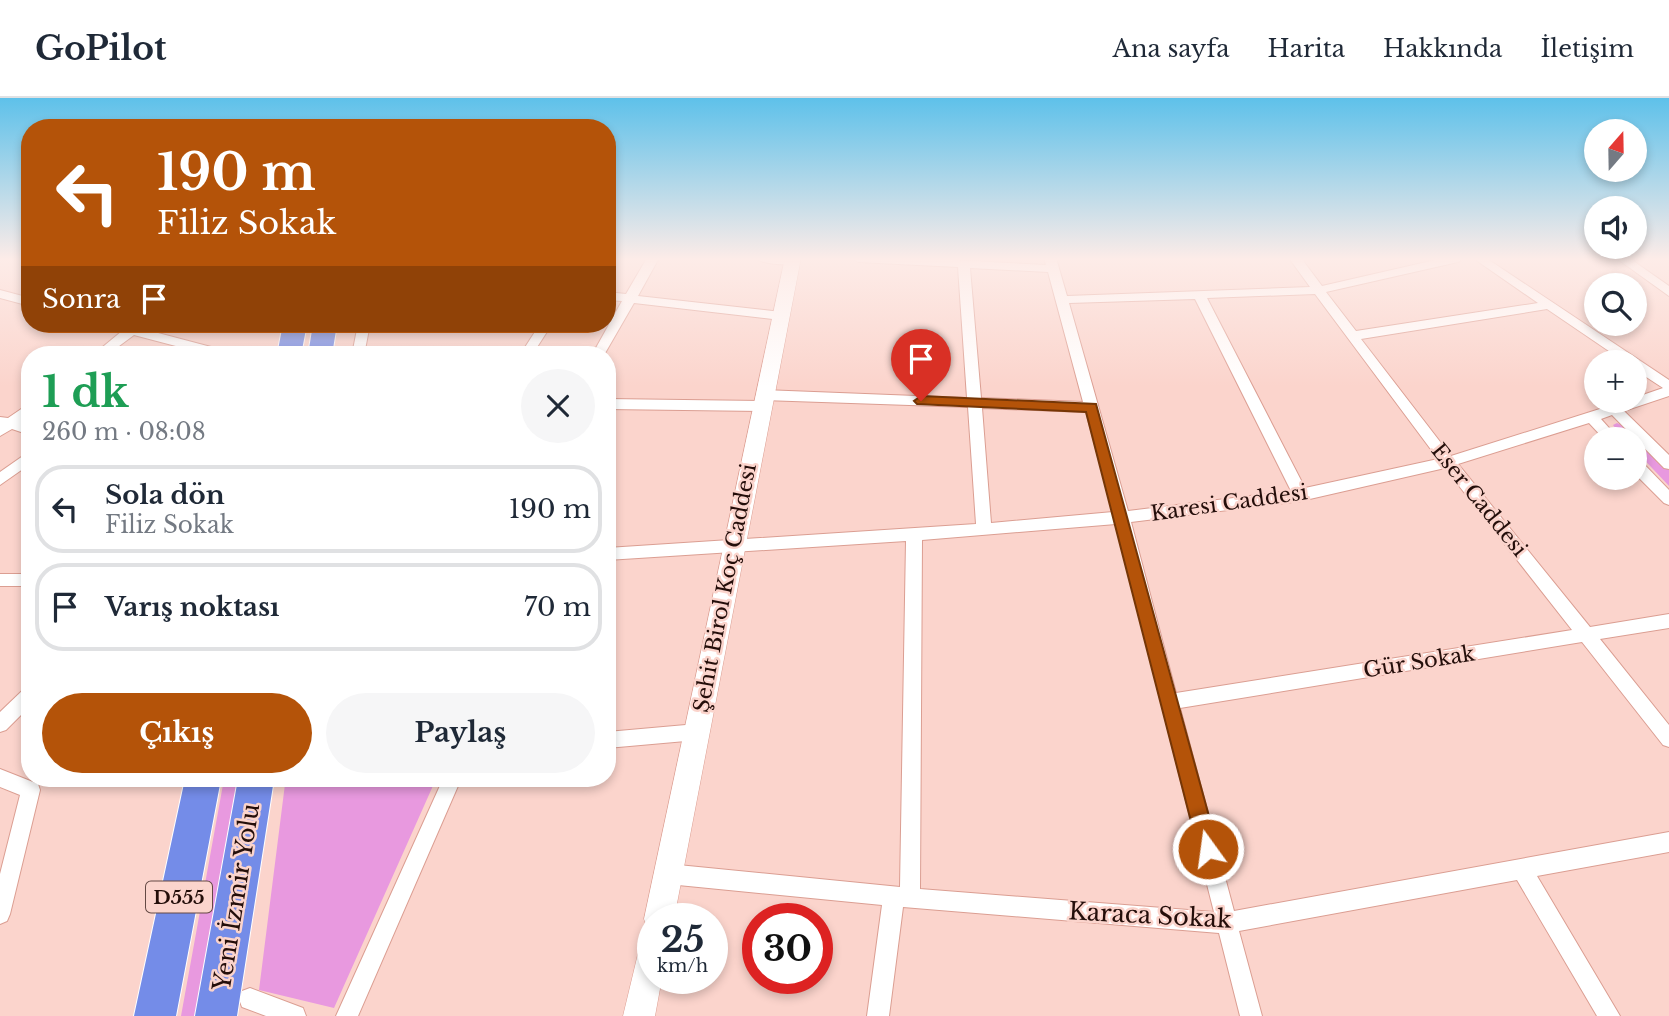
<!DOCTYPE html>
<html lang="tr">
<meta charset="utf-8">
<style>
body{margin:0;font-family:"Libre Baskerville",serif;background:#f6f6f7;color:#1f2937;height:100vh;display:flex;flex-direction:column;font-size:26px;white-space:nowrap}
*{box-sizing:border-box;margin:0}
p{font-size:23px;color:#747a83}
.icon{flex:none;width:38px;height:38px;fill:none;stroke:currentColor;stroke-width:2;stroke-linecap:round;stroke-linejoin:round}
.map{position:relative;flex:1;overflow:hidden}
.sheet{position:absolute;left:21px;top:248px;width:595px;height:441px;display:flex;flex-direction:column;background:#fff;border-radius:28px;box-shadow:0 4px 10px #0003}
.sheet>*{flex:none}
.banner{position:absolute;left:21px;top:21px;width:595px;height:214px;border-radius:28px;box-shadow:0 4px 10px #0003;background:#b45309;color:#fff;overflow:hidden}
.needle{width:46px;rotate:20deg}
.fabs{position:absolute;left:1584px;top:21px;display:grid;gap:14px}
.fabs a{display:grid;place-items:center;width:63px;height:63px;border-radius:50%;background:#fff;box-shadow:0 4px 10px #0003;font-size:35px}
.speed{position:absolute;left:637px;top:805px;display:flex;gap:14px;font-size:35px;font-weight:700;text-align:center}
.speed>*{display:grid;place-content:center;width:91px;height:91px;border-radius:50%;background:#fff;box-shadow:0 4px 10px #0003;line-height:1}
.speed small{font-size:18px;font-weight:400}
.speed .limit{border:10px solid #d22;background:#fff;color:#111}
.pin{position:absolute;display:grid;place-items:center;width:60px;height:60px;color:#fff;margin:-72px -30px;border-radius:50% 50% 50% 0;rotate:-45deg;box-shadow:0 0 7px #0007}
.pin .icon{rotate:45deg}
.me{position:absolute;width:77px;margin:-38px;rotate:346deg;stroke-linejoin:round;filter:drop-shadow(0 0 5px #0008)}
.turn{display:flex;align-items:center;gap:24px;height:147px;padding:0 21px;font-size:32px}
.turn .icon{width:91px;height:91px;stroke-width:2.5}
.turn b{display:block;font-size:49px;line-height:60px}
.then{display:flex;align-items:center;height:66px;padding:0 21px;background:#0003;gap:14px;font-size:26px}
.round{display:grid;place-items:center;flex:none;width:74px;height:74px;border-radius:37px;background:#f6f6f7}
.headline{display:flex;align-items:center;justify-content:space-between;height:119px;padding:0 21px}
h1{font-size:42px;font-weight:700;line-height:52px;color:#1e9e55}
.cta{display:flex;gap:14px;margin-top:auto;padding:14px 21px}
.cta a{flex:1;height:80px;border-radius:42px;background:#b45309;color:#fff;font-size:28px;font-weight:700;line-height:80px;text-align:center}
.cta a+a{background:#f6f6f7;color:#1f2937}
ul{padding:0;list-style:none}
li{display:flex;align-items:center;gap:21px;height:88px;margin:0 14px 10px;padding:0 7px;border:4px solid #e0e1e3;border-radius:28px}
li div{flex:1}
li b{display:block;font-size:26px}
li em{font-style:normal}
header{display:flex;align-items:center;gap:42px;box-sizing:border-box;height:98px;padding:0 35px;background:#fff;border-bottom:2px solid #e0e1e3}
header strong{font-size:33px}
nav{display:flex;gap:38px;margin-inline-start:auto;font-size:24px}
.map>svg:first-child{display:block}
</style>
<header>
<strong>GoPilot</strong>
<nav><a>Ana sayfa</a><a>Harita</a><a>Hakkında</a><a>İletişim</a></nav>
</header>
<div class="map">
<svg width="1669" height="918" viewBox="0 0 1669 918">
<rect width="100%" height="100%" fill="#fbd4cc"/>
<path fill="#e899df" d="M1617,325l9,4 43,43v16l-34,-36 -1,-11h-10l-11,-14z
M224,681h14l-40,237h-17z
M342,681h94l-102,229 -75,-18 26,-206z"/>
<g fill="none" stroke-linecap="round" stroke-linejoin="round">
<defs>
<path id="street" d="M647,160h12l-21,38 143,16 6,4 -6,4 -147,-17 -30,52h-12l30,-54 -15,-1v-8l19,2z
M754,160h39l5,3c-10,6 -34,3 -44,-3z
M852,160h64l130,7 -2,-7h12l11,38 243,-9 -21,-29h12l21,28 122,-28h20l-6,4 -132,30 30,39 182,-28 -65,-45h13l183,122v16l-45,15 45,44v14l-5,-1 -52,-53 -11,4 18,20h-15l-15,-16 -131,41 132,163 79,-13v14l-69,11 69,86v22l-6,-2 -81,-103 -402,66 54,203 435,-79v20l-132,24 83,140h-23l-80,-136 -278,51 23,85h-22l-21,-83 -316,-26 -14,109h-22l15,-111 -214,-21 -7,-3 -3,-7 3,-7 7,-3 232,23 6,-346 -299,19v-12l369,-24 -8,-117 -205,-7 -7,-5 7,-5 204,8 -9,-131 -100,-5zM970,170l78,4 35,130 -102,-4zM1315,196l123,165 -133,29 -98,-190zM1195,201l96,192 -163,20 -59,-208zM1547,211l78,53h9v7l29,19 -29,10v3h-9l-174,55 -90,-117zM982,310l104,4 27,100 -122,11zM1445,370l127,162 -396,63 -45,-171 170,-21zM1116,426l98,388 -294,-23 2,-349z
M1616,160h13l40,28v10z
M0,192l30,8v8l-30,-8z
M104,226h20l106,28 1,3h-21l-76,-20 -27,20h-14l29,-24 -16,-4z
M358,226h12l-6,31h-12z
M540,226h12l-20,31h-12z
M607,301l154,2 7,5 -7,5 -154,-2z
M30,305v12l-9,7 9,3v10l-18,-6 -12,7v-19l8,1z
M30,353v13l-30,21v-13z
M1634,360l5,1 30,31v15l-5,-2 -30,-30z
M0,476h30v12h-30z
M30,588v20l-24,24 -6,2v-20l24,-23z
M697,626l6,2 3,6 -3,6 -6,2 -90,8v-16z
M0,671l38,15 2,6 -30,124 -3,7 -7,3v-50l20,-79 -20,-8z
M443,681h18l-103,237h-22z
M250,890l53,20 3,8h-40l-24,-9 -3,-8 3,-8z"/>
<path id="secondary" d="M785,160h16l-127,661h-21v12l-5,-1 -4,-11z
M653,835v45h9l-7,38h-32l19,-79z"/>
<path id="highway" d="M283,226h24l-6,31h-24z
M313,226h24l-5,31h-24z
M185,681h36l-45,237h-42z
M238,681h36l-37,237h-42z"/>
</defs>
<use href="#street" stroke="#db9e92" stroke-width="2"/>
<use href="#secondary" stroke="#db9e92" stroke-width="1"/>
<use href="#highway" stroke="#fff" stroke-width="2"/>
<use href="#street" fill="#fff" fill-rule="evenodd"/>
<use href="#secondary" fill="#fff" fill-rule="evenodd"/>
<use href="#highway" fill="#748ce8" fill-rule="evenodd"/>
</g>
<linearGradient id="sky" x2="0" y2="1"><stop stop-color="#5ec1ea"/><stop offset="0.56" stop-color="#fdece8"/><stop offset="1" stop-color="#fdece8" stop-opacity="0"/></linearGradient>
<rect width="1669" height="288" fill="url(#sky)"/>
<path fill="#b45309" stroke="#753606" stroke-width="2" d="M921,298l175,8 122,445 -3,7 -7,3 -7,-3 -3,-7 -112,-437 -169,-8 -3,-3z"/>
<g text-anchor="middle" dominant-baseline="central" stroke-width="5" stroke-linejoin="round" paint-order="stroke">
<rect fill="#fbd4cc" stroke="#644944" stroke-width="2" x="146" y="783.5" width="66" height="31" rx="5"/>
<g font-size="19" font-weight="bold" fill="#240e0a">
<text x="179" y="799">D555</text>
</g>
<g font-size="21" fill="#240e0a" stroke="#fbd4cc">
<text transform="translate(1479 402) rotate(51)">Eser Caddesi</text>
<text transform="translate(1229 405) rotate(-8)">Karesi Caddesi</text>
<text transform="translate(725 490) rotate(-79)">Şehit Birol Koç Caddesi</text>
<text transform="translate(1419 564) rotate(-9)">Gür Sokak</text>
</g>
<g font-size="24" fill="#240e0a" stroke="#fbd4cc">
<text transform="translate(236 799) rotate(-81)">Yeni İzmir Yolu</text>
<text transform="translate(1150 817) rotate(3)">Karaca Sokak</text>
</g>
</g>
</svg>
<div class="fabs">
<a><svg class="needle" viewBox="-14 -14 28 28"><path d="M0-13l5 13h-10z" fill="#e53935"/><path d="M0 13l5-13h-10z" fill="#747a83"/></svg></a>
<a><svg class="icon" aria-label="sound" viewBox="0 0 24 24"><path d="M4 9h4l5-4v14l-5-4H4zM17 9q2 3 0 6"/></svg></a>
<a><svg class="icon" aria-label="search" viewBox="0 0 24 24"><circle cx="10" cy="10" r="6"/><path d="M15 15l6 6"/></svg></a>
<a>+</a>
<a>−</a>
</div>
<div class="speed"><div>25<small>km/h</small></div><div class="limit">30</div></div>
<div class="pin" style="left:921px;top:303px;background:#d93025"><svg class="icon" aria-label="arrive" viewBox="0 0 24 24"><path d="M6 21V4h12l-3 4 3 4H6"/></svg></div>
<svg class="me" style="left:1208px;top:751px" viewBox="-20 -20 40 40"><circle r="17" fill="#b45309" stroke="#fff" stroke-width="3"/><path d="M0-11L8 9 0 5-8 9z" fill="#fff"/></svg>
<div class="banner">
<div class="turn"><svg class="icon" aria-label="left" viewBox="0 0 24 24"><path d="M17 20v-9H6M10 6l-5 5 5 5"/></svg><div><b>190 m</b>Filiz Sokak</div></div>
<div class="then">Sonra<svg class="icon" aria-label="arrive" viewBox="0 0 24 24"><path d="M6 21V4h12l-3 4 3 4H6"/></svg></div>
</div>
<section class="sheet">
<div class="headline"><div><h1>1 dk</h1><p>260 m · 08:08</p></div><a class="round"><svg class="icon" aria-label="close" viewBox="0 0 24 24"><path d="M6 6l12 12M18 6L6 18"/></svg></a></div>
<ul>
<li><svg class="icon" aria-label="left" viewBox="0 0 24 24"><path d="M17 20v-9H6M10 6l-5 5 5 5"/></svg><div><b>Sola dön</b><p>Filiz Sokak</p></div><em>190 m</em></li>
<li><svg class="icon" aria-label="arrive" viewBox="0 0 24 24"><path d="M6 21V4h12l-3 4 3 4H6"/></svg><div><b>Varış noktası</b></div><em>70 m</em></li>
</ul>
<div class="cta"><a>Çıkış</a><a>Paylaş</a></div>
</section>
</div>
